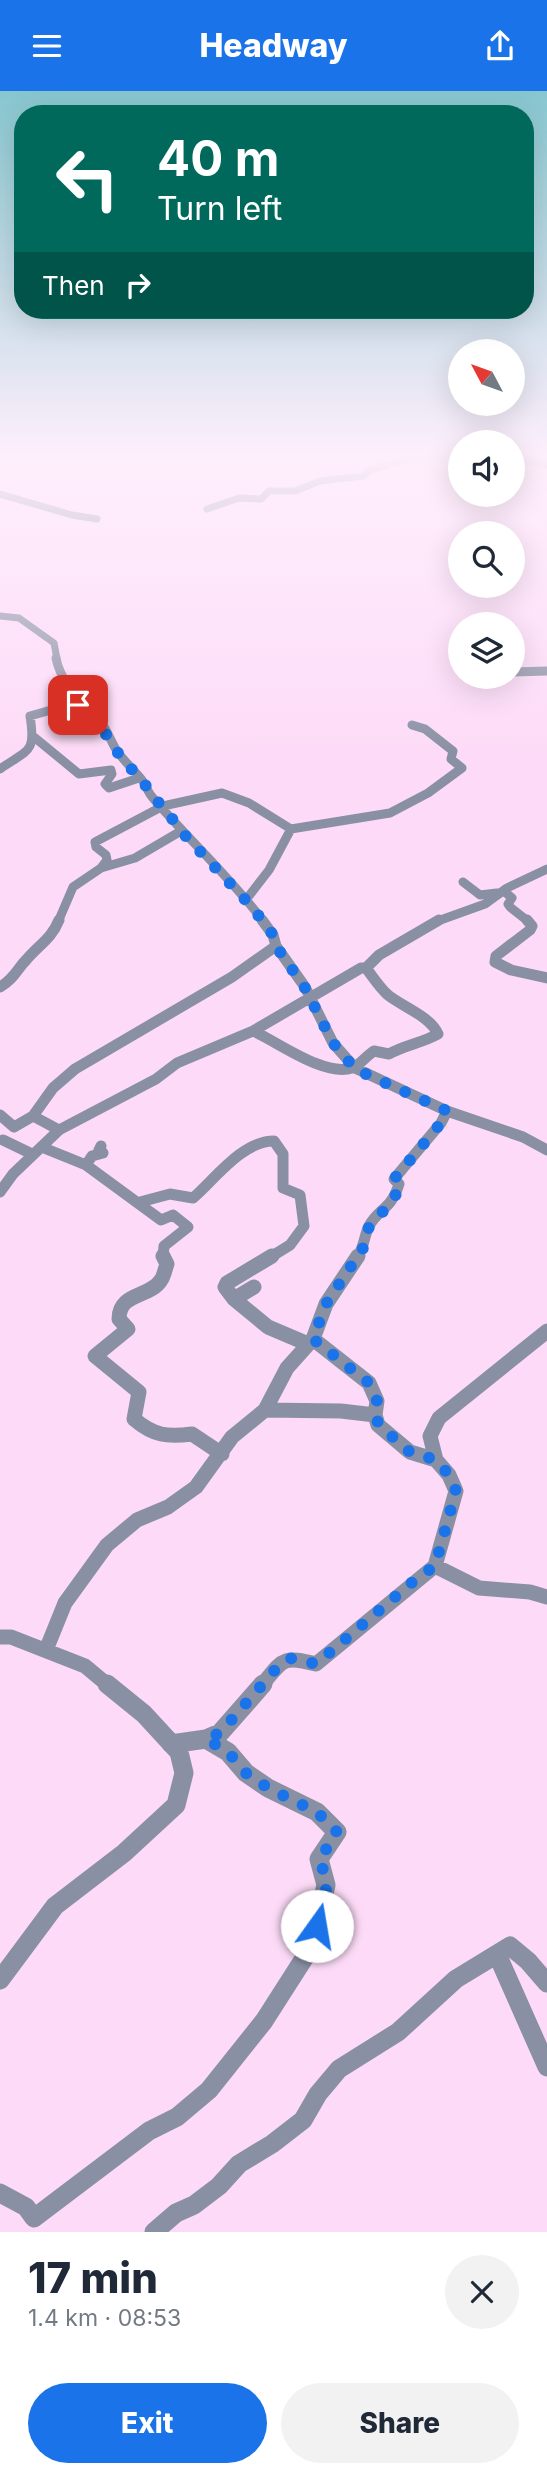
<!DOCTYPE html>
<meta charset="utf-8">
<style>
body{margin:0;font-family:Inter,sans-serif;background:#f2f2f3;color:#1f2937;height:100vh;display:flex;flex-direction:column;font-size:26px;white-space:nowrap}
*{box-sizing:border-box;margin:0}
p{font-size:23px;color:#747a83}
.icon{flex:none;width:38px;height:38px;fill:none;stroke:currentColor;stroke-width:2;stroke-linecap:round;stroke-linejoin:round}
.map{position:relative;height:2141px;overflow:hidden}
.drawer{display:flex;flex-direction:column;background:#fff;flex:1}
.drawer>*{flex:none}
.top-card{position:absolute;left:14px;top:14px;width:520px;height:214px;border-radius:28px;box-shadow:0 7px 28px #0002;background:#00695c;color:#fff;overflow:hidden}
.needle{width:46px;rotate:311deg}
.controls{position:absolute;left:448px;top:248px;display:grid;gap:14px}
.controls a{display:grid;place-items:center;width:77px;height:77px;border-radius:50%;background:#fff;box-shadow:0 7px 28px #0002;font-size:35px}
.pin{position:absolute;display:grid;place-items:center;width:60px;height:60px;color:#fff;margin:-30px;border-radius:14px;box-shadow:0 4px 10px #0006}
.me{position:absolute;width:77px;margin:-38px;rotate:13deg;stroke-linejoin:round;filter:drop-shadow(0 0 5px #0008)}
.turn{display:flex;align-items:center;gap:24px;height:147px;padding:0 28px;font-size:32px}
.turn .icon{width:91px;height:91px;stroke-width:2.5}
.turn b{display:block;font-size:49px;line-height:60px}
.then{display:flex;align-items:center;height:66px;padding:0 28px;background:#0003;gap:14px;font-size:26px}
.round{display:grid;place-items:center;flex:none;width:74px;height:74px;border-radius:37px;background:#f2f2f3}
.headline{display:flex;align-items:center;justify-content:space-between;height:119px;padding:0 28px}
h1{font-size:42px;font-weight:800;line-height:52px}
.button{display:flex;gap:14px;margin-top:auto;padding:14px 28px}
.button a{flex:1;height:80px;border-radius:42px;background:#1a73e8;color:#fff;font-size:28px;font-weight:800;line-height:80px;text-align:center}
.button a+a{background:#f2f2f3;color:#1f2937}
header{display:flex;justify-content:space-between;align-items:center;height:91px;padding:0 28px;background:#1a73e8;color:#fff;font-size:32px;font-weight:800}
.map>svg:first-child{display:block}
</style>
<header><svg class="icon" aria-label="menu" viewBox="0 0 24 24"><path d="M4 6h16M4 12h16M4 18h16"/></svg>Headway<svg class="icon" aria-label="share" viewBox="0 0 24 24"><path d="M12 15V3M7 8l5-5 5 5M5 13v7h14v-7"/></svg></header>
<div class="map">
<svg width="547" height="2141" viewBox="0 0 547 2141">
<rect width="100%" height="100%" fill="#fddbf8"/>
<g fill="none" stroke-linecap="round" stroke-linejoin="round">
<path stroke="#8a90a4" stroke-width="7" d="M513,368l34,6
M0,403l72,21 25,4
M207,418l32,-11 22,1 8,-8h26l25,-10 44,-5 5,-6 54,-14 37,-1
M0,525l19,2 35,25 3,16"/>
<path stroke="#8a90a4" stroke-width="9" d="M56,567c5,27 28,45 45,65 7,8 10,19 16,28 7,10 17,19 25,29 4,5 6,13 11,18 35,41 78,80 111,124
M513,581l34,-1
M34,646l45,37 32,-4 1,4 -7,10 4,4 30,-10
M0,678c29,-20 36,-16 30,-53l28,-8 26,-3
M163,715l59,-13 27,10 42,26 -22,41 -24,31
M291,738l99,-16 38,-20 34,-25 -11,-9 2,-8 -28,-22 -13,-4
M101,777l6,-8 -1,-5 -10,-8 -1,-5 68,-36
M463,791l17,13 25,-3 7,6 -4,6 2,3 19,15
M58,831l15,-35 28,-19 34,-10 46,-27
M435,831l50,-18 22,-16 40,-19"/>
<path stroke="#8a90a4" stroke-width="11" d="M262,829l11,15 3,11 29,41 28,56 22,25 92,43 76,26 24,13
M527,829l5,6 -2,4 -34,26 -1,6 16,8 36,8
M361,877h5c7,9 14,20 22,27 15,12 42,21 50,39 -16,9 -33,11 -49,20l-15,-3c-7,4 -15,15 -22,17 -28,9 -74,-26 -99,-37z
M366,877l13,-13 60,-35
M0,896c15,-9 16,-17 27,-28 12,-14 25,-21 32,-39
M0,1024l14,12 19,-11
M59,1039l97,-51 21,-16 76,-32
M3,1049l29,14
M44,1057l42,17 75,55 12,-5 15,12 -24,19 -1,12
M86,1074l6,-9 11,-3 -4,-3 2,-4
M0,1101l13,-18 46,-44 -26,-14 20,-28 22,-19 157,-92 44,-31
M140,1111l30,-8 23,4c22,-19 49,-57 81,-57l9,13v34l17,7 4,31 -14,19 -21,13
M357,1167c8,-13 7,-22 12,-32 10,-18 22,-16 30,-42l-5,-5 47,-56 6,-12"/>
<path stroke="#8a90a4" stroke-width="15" d="M163,1165l4,8c-2,5 -3,12 -6,16 -11,18 -42,12 -42,39l9,10 -33,27 44,36 -5,27c20,17 33,18 58,15l30,20
M254,1196l-20,12 -9,-12 2,-4 45,-27
M234,1208l34,28 40,17
M313,1248l56,44 8,18 -2,14 3,10 32,27 26,8 13,15 7,16 -21,75 44,22 51,4 17,5
M265,1319l76,1 34,4
M436,1369l-6,-24 9,-18 108,-87
M0,1546h11l74,29 24,20
M46,1559l19,-47 42,-58 30,-25 31,-13 28,-20 36,-50 33,-27 22,-42 26,-29 13,-35 32,-48
M261,1595c22,-26 20,-31 55,-22l119,-98"/>
<path stroke="#8a90a4" stroke-width="19" d="M206,1648l14,-6 43,-49
M497,1863l50,113
M0,1889l55,-74 69,-53 52,-48 8,-32 -5,-21 -35,-38 -37,-30
M0,2102l26,14 8,11 115,-87 28,-14 32,-27 55,-69 48,-75 14,-61 -7,-26 18,-27 -20,-20 -49,-24 -22,-15 -18,-21 -22,-13 -35,5
M154,2141l22,-19 18,-8 25,-19 20,-22 33,-20 31,-24 15,-26 21,-25 59,-37 58,-53 54,-33 18,15 19,22"/>
</g>
<linearGradient id="sky" x2="0" y2="1"><stop stop-color="#87c6cf"/><stop offset="0.55" stop-color="#feeffc"/><stop offset="1" stop-color="#feeffc" stop-opacity="0"/></linearGradient>
<rect width="547" height="662" fill="url(#sky)"/>
<g fill="none" stroke-linecap="round" stroke-linejoin="round">
<path stroke="#1a73e8" stroke-width="12" stroke-dasharray="0 21.6" d="M78,614h6l6,5 32,49 21,22 10,17 10,8 18,25 71,76 21,28 3,11 29,42 28,55 22,26 92,42 -6,12 -47,56 5,5 -5,16 -25,26 -4,19 -39,59 -13,35 56,44 8,18 -2,14 4,10 31,27 26,8 13,15 7,16 -21,75 -19,13 -100,85 -24,-6 -11,5 -61,70 -14,6 22,13 18,21 22,15 49,24 20,20 -17,27 7,26 -10,41"/>
</g>
</svg>
<div class="controls">
<a><svg class="needle" viewBox="-14 -14 28 28"><path d="M0-13l5 13h-10z" fill="#e53935"/><path d="M0 13l5-13h-10z" fill="#747a83"/></svg></a>
<a><svg class="icon" aria-label="sound" viewBox="0 0 24 24"><path d="M4 9h4l5-4v14l-5-4H4zM17 9q2 3 0 6"/></svg></a>
<a><svg class="icon" aria-label="search" viewBox="0 0 24 24"><circle cx="10" cy="10" r="6"/><path d="M15 15l6 6"/></svg></a>
<a><svg class="icon" aria-label="layers" viewBox="0 0 24 24"><path d="M12 4l9 5-9 5-9-5zM3 14l9 5 9-5"/></svg></a>
</div>
<div class="pin" style="left:78px;top:614px;background:#d93025"><svg class="icon" aria-label="arrive" viewBox="0 0 24 24"><path d="M6 21V4h12l-3 4 3 4H6"/></svg></div>
<svg class="me" style="left:317px;top:1835px" viewBox="-20 -20 40 40"><circle r="19" fill="#fff"/><path d="M0-13L10 11 0 6-10 11z" fill="#1a73e8"/></svg>
<div class="top-card">
<div class="turn"><svg class="icon" aria-label="left" viewBox="0 0 24 24"><path d="M17 20v-9H6M10 6l-5 5 5 5"/></svg><div><b>40 m</b>Turn left</div></div>
<div class="then">Then<svg class="icon" aria-label="right" viewBox="0 0 24 24"><path d="M7 20v-9h11M14 6l5 5-5 5"/></svg></div>
</div>
</div>
<section class="drawer">
<div class="headline"><div><h1>17 min</h1><p>1.4 km · 08:53</p></div><a class="round"><svg class="icon" aria-label="close" viewBox="0 0 24 24"><path d="M6 6l12 12M18 6L6 18"/></svg></a></div>
<div class="button"><a>Exit</a><a>Share</a></div>
</section>
